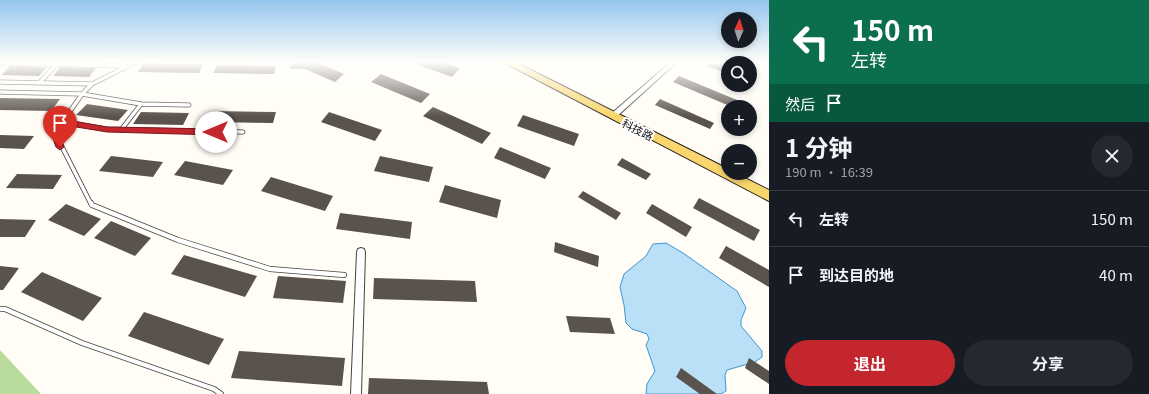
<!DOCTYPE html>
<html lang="zh">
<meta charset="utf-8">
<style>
body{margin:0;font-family:Georgia,"Noto Sans SC",serif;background:#242831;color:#f1f3f6;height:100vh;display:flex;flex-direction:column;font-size:15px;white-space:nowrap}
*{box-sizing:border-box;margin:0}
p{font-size:13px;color:#9ea1a6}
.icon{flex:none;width:22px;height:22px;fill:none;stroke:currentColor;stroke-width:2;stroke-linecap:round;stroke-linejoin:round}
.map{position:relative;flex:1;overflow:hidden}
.drawer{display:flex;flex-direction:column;background:#171b24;width:380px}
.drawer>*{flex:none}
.top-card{background:#0b6e4f;color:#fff;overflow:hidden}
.needle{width:26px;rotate:3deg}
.tools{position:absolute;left:721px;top:12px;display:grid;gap:8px}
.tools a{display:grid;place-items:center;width:36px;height:36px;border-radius:50%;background:#171b24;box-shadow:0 2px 6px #0003;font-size:20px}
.pin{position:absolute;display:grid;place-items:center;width:34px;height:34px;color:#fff;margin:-41px -17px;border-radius:50% 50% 50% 0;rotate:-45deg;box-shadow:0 0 4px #0007}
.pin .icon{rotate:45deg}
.me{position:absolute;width:44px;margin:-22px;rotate:270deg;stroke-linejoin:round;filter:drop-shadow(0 0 3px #0008)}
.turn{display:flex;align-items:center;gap:14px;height:84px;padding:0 16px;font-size:18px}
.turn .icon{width:52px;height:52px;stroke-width:2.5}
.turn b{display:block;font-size:28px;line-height:34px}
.then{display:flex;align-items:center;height:38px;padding:0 16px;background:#0003;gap:8px;font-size:15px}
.round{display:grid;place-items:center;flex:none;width:42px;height:42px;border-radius:21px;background:#242831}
.summary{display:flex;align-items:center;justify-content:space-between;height:68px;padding:0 16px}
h1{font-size:24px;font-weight:700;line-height:30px}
.action{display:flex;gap:8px;margin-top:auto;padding:8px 16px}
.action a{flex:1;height:46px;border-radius:24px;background:#c4262e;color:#fff;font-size:16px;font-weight:700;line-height:46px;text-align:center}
.action a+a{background:#242831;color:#f1f3f6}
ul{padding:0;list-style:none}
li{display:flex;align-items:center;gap:12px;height:56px;padding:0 16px;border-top:1px solid #363941}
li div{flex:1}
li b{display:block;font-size:15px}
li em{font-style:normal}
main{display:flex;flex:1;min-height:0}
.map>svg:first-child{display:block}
</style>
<main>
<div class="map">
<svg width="769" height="394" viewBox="0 0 769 394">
<rect width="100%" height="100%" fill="#fffdf5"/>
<path fill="#b9dc9c" d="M0,350l41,44h-41z"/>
<path fill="#b9e0f7" stroke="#3f96cf" d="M666,243l17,10 54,38 9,17 -5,12v6l21,25v6l-7,5 -28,8 -2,5 1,16 -5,3h-75l1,-10 8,-13 -9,-26 3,-6 -2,-5 -15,-5 -6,-6 -2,-18 -4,-18 4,-13 22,-18 7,-12z"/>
<path fill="#5a524d" d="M292,62h23l29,12 -9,8 -30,-13h-15z
M410,62h32l18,6 -8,9z
M710,62l18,4v8l-21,-8z
M144,63l59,1 -4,9 -61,-1z
M217,65l59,1 -2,8 -61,-1z
M10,66l37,1 -8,9 -37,-1z
M60,67l36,1 -7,9 -36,-1z
M381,74l49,20 -9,9 -50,-21z
M679,76l58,24 -5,7 -59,-25z
M0,98l60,1 -9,12 -51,-1z
M660,99l54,24 -4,6 -55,-24z
M87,104l41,6 -10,11 -42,-6z
M433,107l58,26 -9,11 -59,-28z
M213,111l63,1 -3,11 -65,-1z
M141,112l48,1 -6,12 -50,-1z
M329,112l53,18 -7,11 -54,-19z
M523,115l56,19 -5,12 -57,-20z
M0,135l34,1 -10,13 -24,-1z
M500,147l51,21 -6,11 -51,-21z
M111,156l52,6 -10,15 -54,-6z
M380,156l53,11 -4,15 -55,-11z
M622,158l29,16 -5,6 -29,-15z
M185,161l48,9 -10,15 -49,-10z
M17,174l45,1 -9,14 -47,-1z
M271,177l62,19 -8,15 -64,-20z
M445,185l56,15 -4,18 -58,-16z
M583,191l38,22 -5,7 -38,-23z
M699,198l61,32 -6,11 -61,-33z
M66,204l35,15 -17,17 -36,-16z
M652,204l40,23 -6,10 -40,-24z
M340,213l72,9 -2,17 -74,-10z
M0,219l36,1 -11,17h-25z
M111,221l40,17 -16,18 -41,-18z
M555,242l44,14 -1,11 -44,-15z
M726,246l43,24v17l-50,-29z
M184,255l73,21 -12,21 -74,-23z
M0,266l19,2 -16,22h-3z
M42,272l60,26 -19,23 -62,-29z
M278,276l68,5 -3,22 -70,-5z
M374,278l101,3 2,21 -104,-3z
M144,312l80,27 -15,26 -81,-29z
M566,316l44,2 5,16 -45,-2z
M239,351l106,7 -3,28 -111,-8z
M749,358l20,13v13l-24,-16z
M681,368l36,26h-17l-24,-17z
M369,378l118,4 2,12h-121z"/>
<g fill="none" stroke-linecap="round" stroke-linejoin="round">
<defs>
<path id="lane-far1" d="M1,63l124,3
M0,82l92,2
M40,82l16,-17
M0,92l82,2 59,10 48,1
M62,122l45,7 136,3
M121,130l20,-26
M91,204l-36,-71 27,-39 10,-10 44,-22"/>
<path id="lane" d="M91,203l1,2 86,35 92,29 74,6
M0,309h5l77,34 132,46 7,5"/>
<path id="street" d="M671,62h6l-62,56h-4v-4z
M361,248l3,1 1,3 -4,142h-10l6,-142 1,-3z"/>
<path id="primary" d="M503,62h12l213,107v4h7l34,17v11z"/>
</defs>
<use href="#lane-far1" stroke="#444" stroke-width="5"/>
<use href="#lane" stroke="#444" stroke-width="6"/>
<use href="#street" stroke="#444" stroke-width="2"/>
<use href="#primary" stroke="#222" stroke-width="2"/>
<use href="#lane-far1" stroke="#fff" stroke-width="3.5"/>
<use href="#lane" stroke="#fff" stroke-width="4.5"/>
<use href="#street" fill="#fff" fill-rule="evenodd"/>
<use href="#primary" fill="#f9d66b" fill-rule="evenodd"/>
</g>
<linearGradient id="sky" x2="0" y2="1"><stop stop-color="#95c6ee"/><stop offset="0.53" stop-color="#fffefa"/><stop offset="1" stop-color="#fffefa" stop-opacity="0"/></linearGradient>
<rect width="769" height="117" fill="url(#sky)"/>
<path fill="#c4262e" stroke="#7f191e" d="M62,119l45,8 109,2 4,3 -4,3 -109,-3 -43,-7 -5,8 5,14 -4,3 -4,-3 -5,-14 8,-13z"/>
<g text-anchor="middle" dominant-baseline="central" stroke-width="4" stroke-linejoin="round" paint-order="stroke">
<g font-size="11" fill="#111" stroke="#fff">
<text transform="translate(638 129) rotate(27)">科技路</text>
</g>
</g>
</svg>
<div class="tools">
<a><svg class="needle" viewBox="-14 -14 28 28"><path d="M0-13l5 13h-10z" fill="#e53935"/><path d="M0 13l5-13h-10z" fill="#9ea1a6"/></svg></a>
<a><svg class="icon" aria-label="search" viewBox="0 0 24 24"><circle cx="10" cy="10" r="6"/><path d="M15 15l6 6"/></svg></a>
<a>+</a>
<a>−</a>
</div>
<div class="pin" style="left:60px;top:147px;background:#d93025"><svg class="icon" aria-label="arrive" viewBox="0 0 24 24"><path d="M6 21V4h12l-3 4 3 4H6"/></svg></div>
<svg class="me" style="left:216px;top:132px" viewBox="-20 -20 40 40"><circle r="19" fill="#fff"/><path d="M0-13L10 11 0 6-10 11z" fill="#c4262e"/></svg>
</div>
<section class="drawer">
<div class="top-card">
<div class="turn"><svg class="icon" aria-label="left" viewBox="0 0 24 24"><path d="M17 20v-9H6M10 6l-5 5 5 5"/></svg><div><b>150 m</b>左转</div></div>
<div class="then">然后<svg class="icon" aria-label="arrive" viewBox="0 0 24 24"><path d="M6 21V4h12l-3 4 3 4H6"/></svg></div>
</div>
<div class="summary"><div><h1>1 分钟</h1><p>190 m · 16:39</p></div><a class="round"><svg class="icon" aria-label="close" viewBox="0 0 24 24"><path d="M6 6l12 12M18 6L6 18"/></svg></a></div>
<ul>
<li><svg class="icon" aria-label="left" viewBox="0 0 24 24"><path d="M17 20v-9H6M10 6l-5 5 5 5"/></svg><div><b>左转</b></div><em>150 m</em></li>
<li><svg class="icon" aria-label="arrive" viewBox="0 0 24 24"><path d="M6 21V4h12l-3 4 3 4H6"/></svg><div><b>到达目的地</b></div><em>40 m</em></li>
</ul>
<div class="action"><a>退出</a><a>分享</a></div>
</section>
</main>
